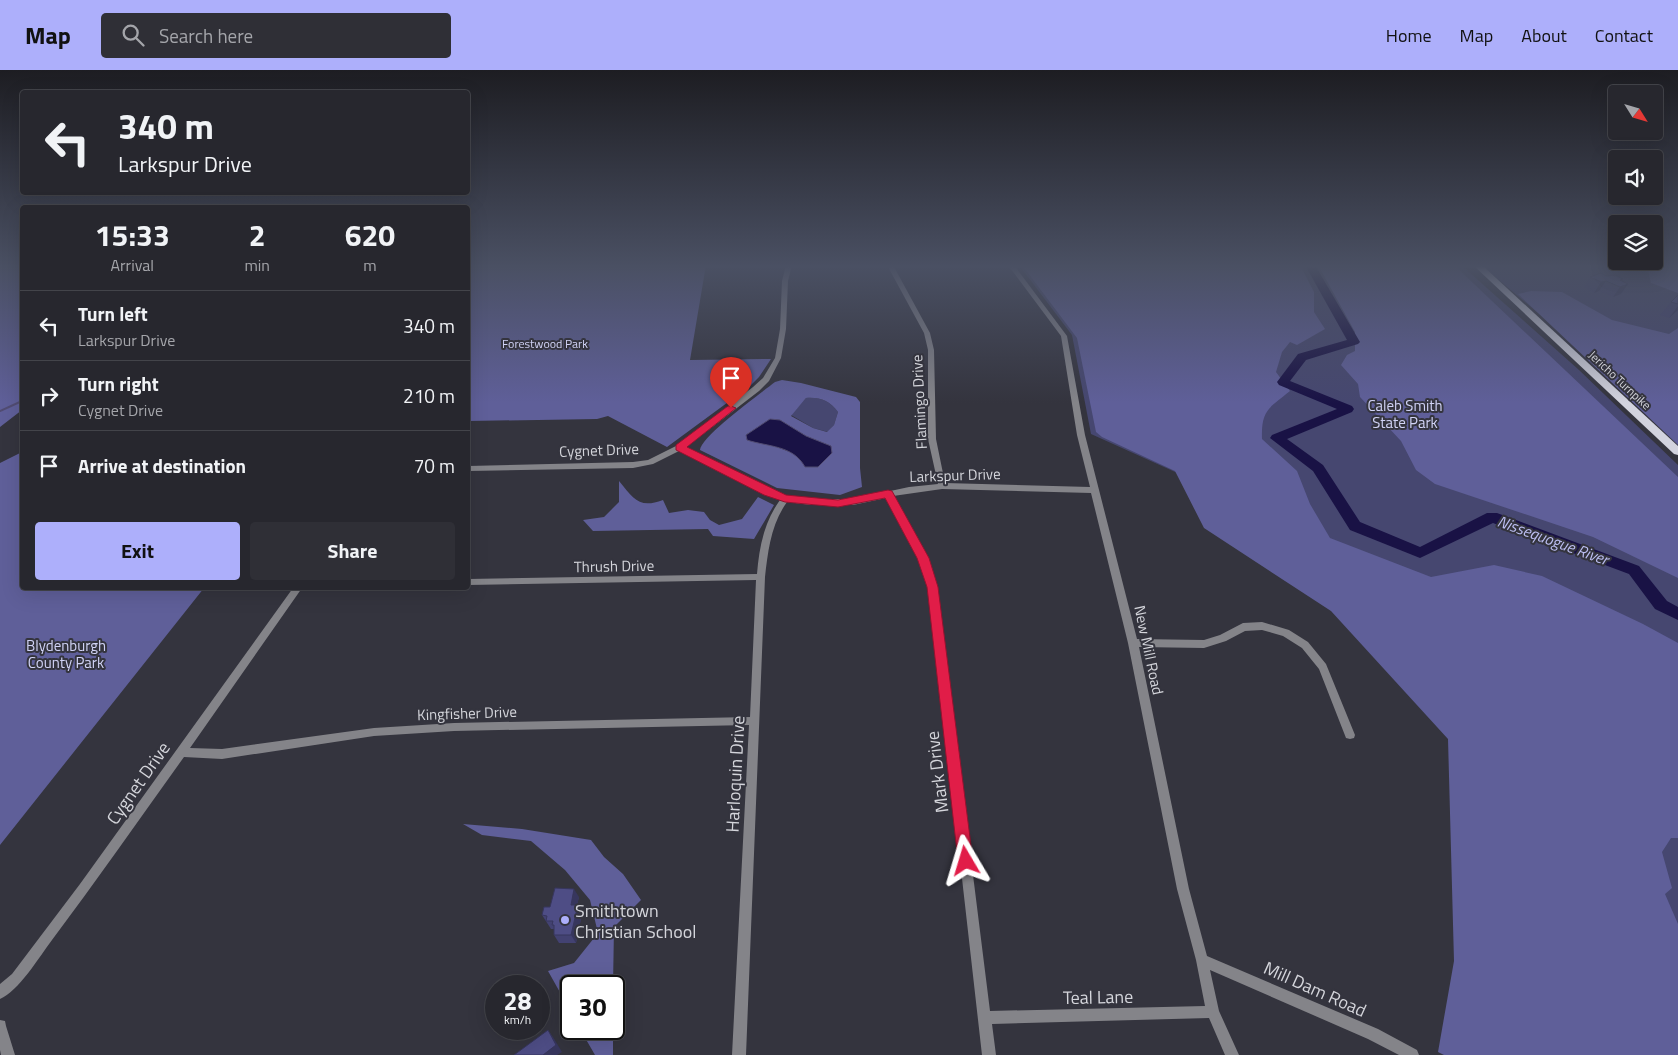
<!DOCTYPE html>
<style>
body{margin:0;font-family:"Titillium Web",sans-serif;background:#2f2f36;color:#f1f3f6;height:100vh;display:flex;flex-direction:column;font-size:19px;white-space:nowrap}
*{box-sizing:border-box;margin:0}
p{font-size:16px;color:#a4a5aa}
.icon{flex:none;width:28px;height:28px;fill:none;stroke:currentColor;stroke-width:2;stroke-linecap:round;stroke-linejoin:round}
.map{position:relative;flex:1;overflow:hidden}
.drawer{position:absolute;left:20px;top:135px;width:450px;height:385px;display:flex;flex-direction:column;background:#27272e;border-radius:5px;box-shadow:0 5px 20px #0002,0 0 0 1px #43444a}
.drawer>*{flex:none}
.top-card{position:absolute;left:20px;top:20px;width:450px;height:105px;border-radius:5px;box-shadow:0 5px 20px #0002,0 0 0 1px #43444a;background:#27272e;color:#f1f3f6;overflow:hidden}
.needle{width:32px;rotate:127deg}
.buttons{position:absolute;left:1608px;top:15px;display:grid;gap:10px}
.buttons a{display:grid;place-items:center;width:55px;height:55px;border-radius:5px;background:#27272e;box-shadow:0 5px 20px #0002,0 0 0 1px #43444a;font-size:25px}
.speed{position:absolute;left:485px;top:905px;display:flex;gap:10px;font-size:25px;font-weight:700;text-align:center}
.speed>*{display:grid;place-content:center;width:65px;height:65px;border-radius:50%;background:#27272e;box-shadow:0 5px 20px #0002,0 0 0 1px #43444a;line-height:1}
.speed small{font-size:12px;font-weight:400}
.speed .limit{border:2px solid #111;border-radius:8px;background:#fff;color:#111}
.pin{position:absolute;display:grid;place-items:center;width:42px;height:42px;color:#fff;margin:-51px -21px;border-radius:50% 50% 50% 0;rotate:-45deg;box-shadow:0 0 5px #0007}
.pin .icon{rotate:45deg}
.me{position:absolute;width:55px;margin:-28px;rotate:353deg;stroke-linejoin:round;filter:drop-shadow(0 0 4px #0008)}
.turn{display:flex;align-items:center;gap:18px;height:105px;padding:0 15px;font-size:22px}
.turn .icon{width:65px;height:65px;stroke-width:2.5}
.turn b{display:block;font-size:35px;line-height:42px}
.eta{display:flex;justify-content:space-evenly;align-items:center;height:85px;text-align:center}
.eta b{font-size:30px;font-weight:700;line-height:35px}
.action{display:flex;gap:10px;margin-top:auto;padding:10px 15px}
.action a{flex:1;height:58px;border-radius:5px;background:#adaffb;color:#111;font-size:20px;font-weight:700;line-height:58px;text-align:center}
.action a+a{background:#2f2f36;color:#f1f3f6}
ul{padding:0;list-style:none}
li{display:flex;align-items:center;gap:15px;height:70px;padding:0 15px;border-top:1px solid #43444a}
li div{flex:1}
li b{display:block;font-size:19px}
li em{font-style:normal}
header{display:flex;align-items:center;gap:30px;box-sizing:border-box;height:70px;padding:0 25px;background:#adaffb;color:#111}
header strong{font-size:24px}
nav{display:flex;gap:28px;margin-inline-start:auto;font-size:18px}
.search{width:350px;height:45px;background:#2f2f36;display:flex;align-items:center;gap:12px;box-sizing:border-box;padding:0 18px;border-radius:5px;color:#a4a5aa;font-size:19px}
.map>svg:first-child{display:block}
</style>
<header>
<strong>Map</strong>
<div class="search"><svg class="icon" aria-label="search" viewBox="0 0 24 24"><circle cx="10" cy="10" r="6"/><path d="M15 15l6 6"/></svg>Search here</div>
<nav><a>Home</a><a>Map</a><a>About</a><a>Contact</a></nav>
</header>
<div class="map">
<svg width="1678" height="985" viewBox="0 0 1678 985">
<rect width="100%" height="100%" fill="#34343e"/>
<path fill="#464770" d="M1019,195h442l118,105 99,95v476l-195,-330 -392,-177 -19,-99z
M1481,195h197v175l-79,-76z
M806,328c14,-1 24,3 32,14l-4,13 -6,7 -15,-4 -22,-13z"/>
<path fill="#5f5f99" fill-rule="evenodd" d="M0,195h22v145l-22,17z
M468,195h238l-16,95 81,-1 -12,18 -9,9 -83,61 -59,-31 -11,3 -129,2z
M1022,195h278l14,27v20l11,17 -28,16 -7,-3 -8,10 -6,20 14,19c-21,17 -29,19 -28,48l35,32 13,33 20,34 101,39 63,-12 48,11 101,48 35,19v195h-7l-9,14 10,36 -7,6 13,30v131h-234l-6,-3 16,-91 -6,-222 -117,-128 -127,-83 -29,-57 -73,-34 -6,-5 -19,-94z
M1318,195h136l224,212v101l-85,-41 -158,-53 -19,-14 -15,-29 -41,-44 -2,-13 -17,-19 6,-10 8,-4v-19z
M1614,195h64v28l-27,-10 -3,-13z
M1531,221l31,1 50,28 57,14 9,-6v117l-160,-151z
M782,310l19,3 55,14 4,5v66l2,19 -22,8 -63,-7 -77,-38c1,-14 61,-57 75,-68zM806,328c14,-1 24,3 32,14l-4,13 -7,7 -14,-4 -22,-12zM770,349l10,1 26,16 25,10c-7,19 -10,16 -29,16l-7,-8 -49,-19z
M22,382v136h182l-204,257v-382z
M619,411c15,18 20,28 44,19l6,13 19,-3 16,2 6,8 9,5 23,-6 16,-22 16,8 -20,34 -41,-3 -5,-7 -115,2 -10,-11 21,-3 15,-15z
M463,754l59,5 69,11 13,17 19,17 18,26 -27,27 -1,59h-42v26l-23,-41 26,-8 24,-30 -8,-33 -25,-30 -34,-29 -49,-6z
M580,959h33v26h-18z"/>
<path fill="#191245" stroke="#514c72" d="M770,349l10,1 26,16 25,10 1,7 -14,14h-13c-12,-22 -37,-20 -58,-27l-1,-5z"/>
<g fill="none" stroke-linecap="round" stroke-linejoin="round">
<path stroke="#514c72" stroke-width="2" d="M0,341l22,-10"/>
<path fill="#191245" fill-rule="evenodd" d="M1305,195h10l45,77 -2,2 -52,16 -16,21 62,25 2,3 -2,3 -65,27 36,26 37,57 60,25 67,-34h10l142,53 28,35 11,6v13l-23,-11 -26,-35 -136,-51 -73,35 -70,-28 -37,-59 -43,-33 2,-3 65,-26 -58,-24 -2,-3 21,-28 49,-14z"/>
<path fill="#848489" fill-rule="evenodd" d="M786,195h6l-4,16 -2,48 -5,29 -12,23 -10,10 -74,57 101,48 25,3h42l56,-12 29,-3 -10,-45v-89l-4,-17 -37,-68h6l37,68 4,17 2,89 9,44 145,4 -13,-52 -16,-99 -53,-71h6l53,71 18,99 52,204 67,1 16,-5 23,-12 19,-1 27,8 19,12 18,22 29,71 -1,3 -4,1 -4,-1 -27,-69 -17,-21 -19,-12 -21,-6 -17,1 -19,10 -22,7 -65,-1 50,242 18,67 171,73 39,21 2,5h-20l-31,-16 -158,-69 9,41 20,44h-14l-16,-37 -217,6 4,31h-14l-53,-468 -10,-29 -33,-60 -33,7h-42l-24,-3c-16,22 -19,49 -22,75l-19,478h-14l17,-330 -295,6 -80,5 -152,23 -38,-2c-44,61 -87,123 -132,183 -12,16 -34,52 -52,59v-15l12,-10 68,-90 213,-296h9l-112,160 32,1 152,-21 80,-5 296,-6 6,-137 -288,5v-6l289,-5c2,-26 7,-52 23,-74l-101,-49 -26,13 -20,4 -165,3v-5l165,-4 15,-2 28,-14 77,-59 10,-9 12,-20 5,-29 2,-48zM942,419l149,4 37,150 49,246 19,71 9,46 -215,5 -53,-424 -10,-29 -34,-62z
M0,950l5,1 1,5 9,29h-14l-1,-5z"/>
<path fill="#d2d3de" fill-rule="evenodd" d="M1473,195h9l196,181v9l-4,-1z"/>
</g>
<path fill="#434272" d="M1606,206l16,5 -1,13 -8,3 -14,-6 -5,2 -10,-6 6,-10z
M1678,225v15l-9,8 -9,-3 11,-13z
M579,827l-2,8 5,9 -6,29h-17l-5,-8v-6h-3l-9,-14 8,-8z"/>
<path fill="#37365d" d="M1606,211l-7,10 -5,2 7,-11z
M1628,214l-7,10 -8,3 7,-10z
M1678,236v4l-9,8z
M574,819l5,8 -4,17 -4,-9z
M578,835l4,9 -6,29 -5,-8z
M548,960l5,7 9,15 -5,3h-14z"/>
<path fill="#4e4d85" stroke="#37365d" d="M1601,203l5,3 9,-1 8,4 -3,1 8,4 -8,3 -14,-6 -5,1 -11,-5z
M1678,225v9l-7,-2z
M555,818l19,1 -3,16h7l-7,30h-17v-10h-2l1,-4h-7l1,-5 -5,-1 2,-8h6z
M548,960l8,15 -13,10h-29z"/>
<linearGradient id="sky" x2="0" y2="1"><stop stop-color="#1d1d22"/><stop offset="0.59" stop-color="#4a5063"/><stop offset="1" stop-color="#4a5063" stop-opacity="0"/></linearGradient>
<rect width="1678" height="333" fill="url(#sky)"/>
<path fill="#e11d48" stroke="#92132f" d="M728,336h3l5,2 -49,39 99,48 52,5 50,-10 4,1 37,67 9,29 35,274 -2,5 -5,2 -6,-2 -2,-5 -31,-274 -10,-29 -32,-60 -47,9 -53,-5 -21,-7 -88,-45v-5z"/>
<circle fill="#adaffb" stroke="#34343e" stroke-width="2" cx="565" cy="850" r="5"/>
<g text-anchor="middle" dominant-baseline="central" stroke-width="4" stroke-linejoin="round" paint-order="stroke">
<g font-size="12" fill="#d1d3f6" stroke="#34343e">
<text x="545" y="273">Forestwood Park</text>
</g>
<g font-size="12" fill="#d4d5db" stroke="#34343e">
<text transform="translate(1620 310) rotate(43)">Jericho Turnpike</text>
</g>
<g font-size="15" fill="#d4d5db" stroke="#34343e">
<text transform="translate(919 332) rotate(-93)">Flamingo Drive</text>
<text transform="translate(599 380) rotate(-2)">Cygnet Drive</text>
<text transform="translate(955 405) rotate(-2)">Larkspur Drive</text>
<text transform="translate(614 496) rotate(-1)">Thrush Drive</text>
<text transform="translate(1149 580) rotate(78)">New Mill Road</text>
<text transform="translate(467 643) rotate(-2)">Kingfisher Drive</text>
</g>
<g font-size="15" fill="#d1d3f6" stroke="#34343e">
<text x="1405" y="335">Caleb Smith<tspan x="1405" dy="17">State Park</tspan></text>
<text x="66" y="575">Blydenburgh<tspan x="66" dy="17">County Park</tspan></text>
</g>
<g font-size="16" font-style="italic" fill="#bcbef2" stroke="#34343e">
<text transform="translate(1553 470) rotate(20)">Nissequogue River</text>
</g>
<g font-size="18" fill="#d4d5db" stroke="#34343e">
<text transform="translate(937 702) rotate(-97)">Mark Drive</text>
<text transform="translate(735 704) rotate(-87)">Harloquin Drive</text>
<text transform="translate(138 713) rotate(-55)">Cygnet Drive</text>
<text transform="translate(1315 919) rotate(24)">Mill Dam Road</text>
<text transform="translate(1098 927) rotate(-1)">Teal Lane</text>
</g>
<g font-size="18" fill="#d4d5db" stroke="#34343e" text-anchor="start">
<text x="575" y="840">Smithtown<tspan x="575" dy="21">Christian School</tspan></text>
</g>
</g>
</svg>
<div class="buttons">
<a><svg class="needle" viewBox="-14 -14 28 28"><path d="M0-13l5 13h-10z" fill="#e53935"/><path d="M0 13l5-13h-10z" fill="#a4a5aa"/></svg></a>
<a><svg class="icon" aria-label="sound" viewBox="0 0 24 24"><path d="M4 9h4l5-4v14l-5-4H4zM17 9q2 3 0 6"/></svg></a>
<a><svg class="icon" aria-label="layers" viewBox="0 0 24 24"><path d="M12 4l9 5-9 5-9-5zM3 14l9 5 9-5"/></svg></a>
</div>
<div class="speed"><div>28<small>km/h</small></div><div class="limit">30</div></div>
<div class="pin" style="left:731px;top:338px;background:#d93025"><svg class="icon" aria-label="arrive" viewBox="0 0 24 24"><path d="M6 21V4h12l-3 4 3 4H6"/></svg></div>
<svg class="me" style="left:966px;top:791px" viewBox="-20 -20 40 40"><path d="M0-17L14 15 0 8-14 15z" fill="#e11d48" stroke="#fff" stroke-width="4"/></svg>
<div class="top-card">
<div class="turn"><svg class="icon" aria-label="left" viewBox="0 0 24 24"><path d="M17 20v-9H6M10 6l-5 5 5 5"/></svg><div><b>340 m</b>Larkspur Drive</div></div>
</div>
<section class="drawer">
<div class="eta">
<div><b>15:33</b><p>Arrival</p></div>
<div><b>2</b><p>min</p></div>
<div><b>620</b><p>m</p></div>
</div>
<ul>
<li><svg class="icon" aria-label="left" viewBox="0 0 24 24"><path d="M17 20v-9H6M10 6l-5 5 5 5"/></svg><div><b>Turn left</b><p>Larkspur Drive</p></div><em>340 m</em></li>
<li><svg class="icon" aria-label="right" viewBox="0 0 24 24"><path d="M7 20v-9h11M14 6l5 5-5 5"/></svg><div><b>Turn right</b><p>Cygnet Drive</p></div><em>210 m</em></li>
<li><svg class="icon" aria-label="arrive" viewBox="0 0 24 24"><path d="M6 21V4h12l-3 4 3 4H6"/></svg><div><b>Arrive at destination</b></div><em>70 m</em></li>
</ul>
<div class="action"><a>Exit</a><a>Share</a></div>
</section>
</div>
